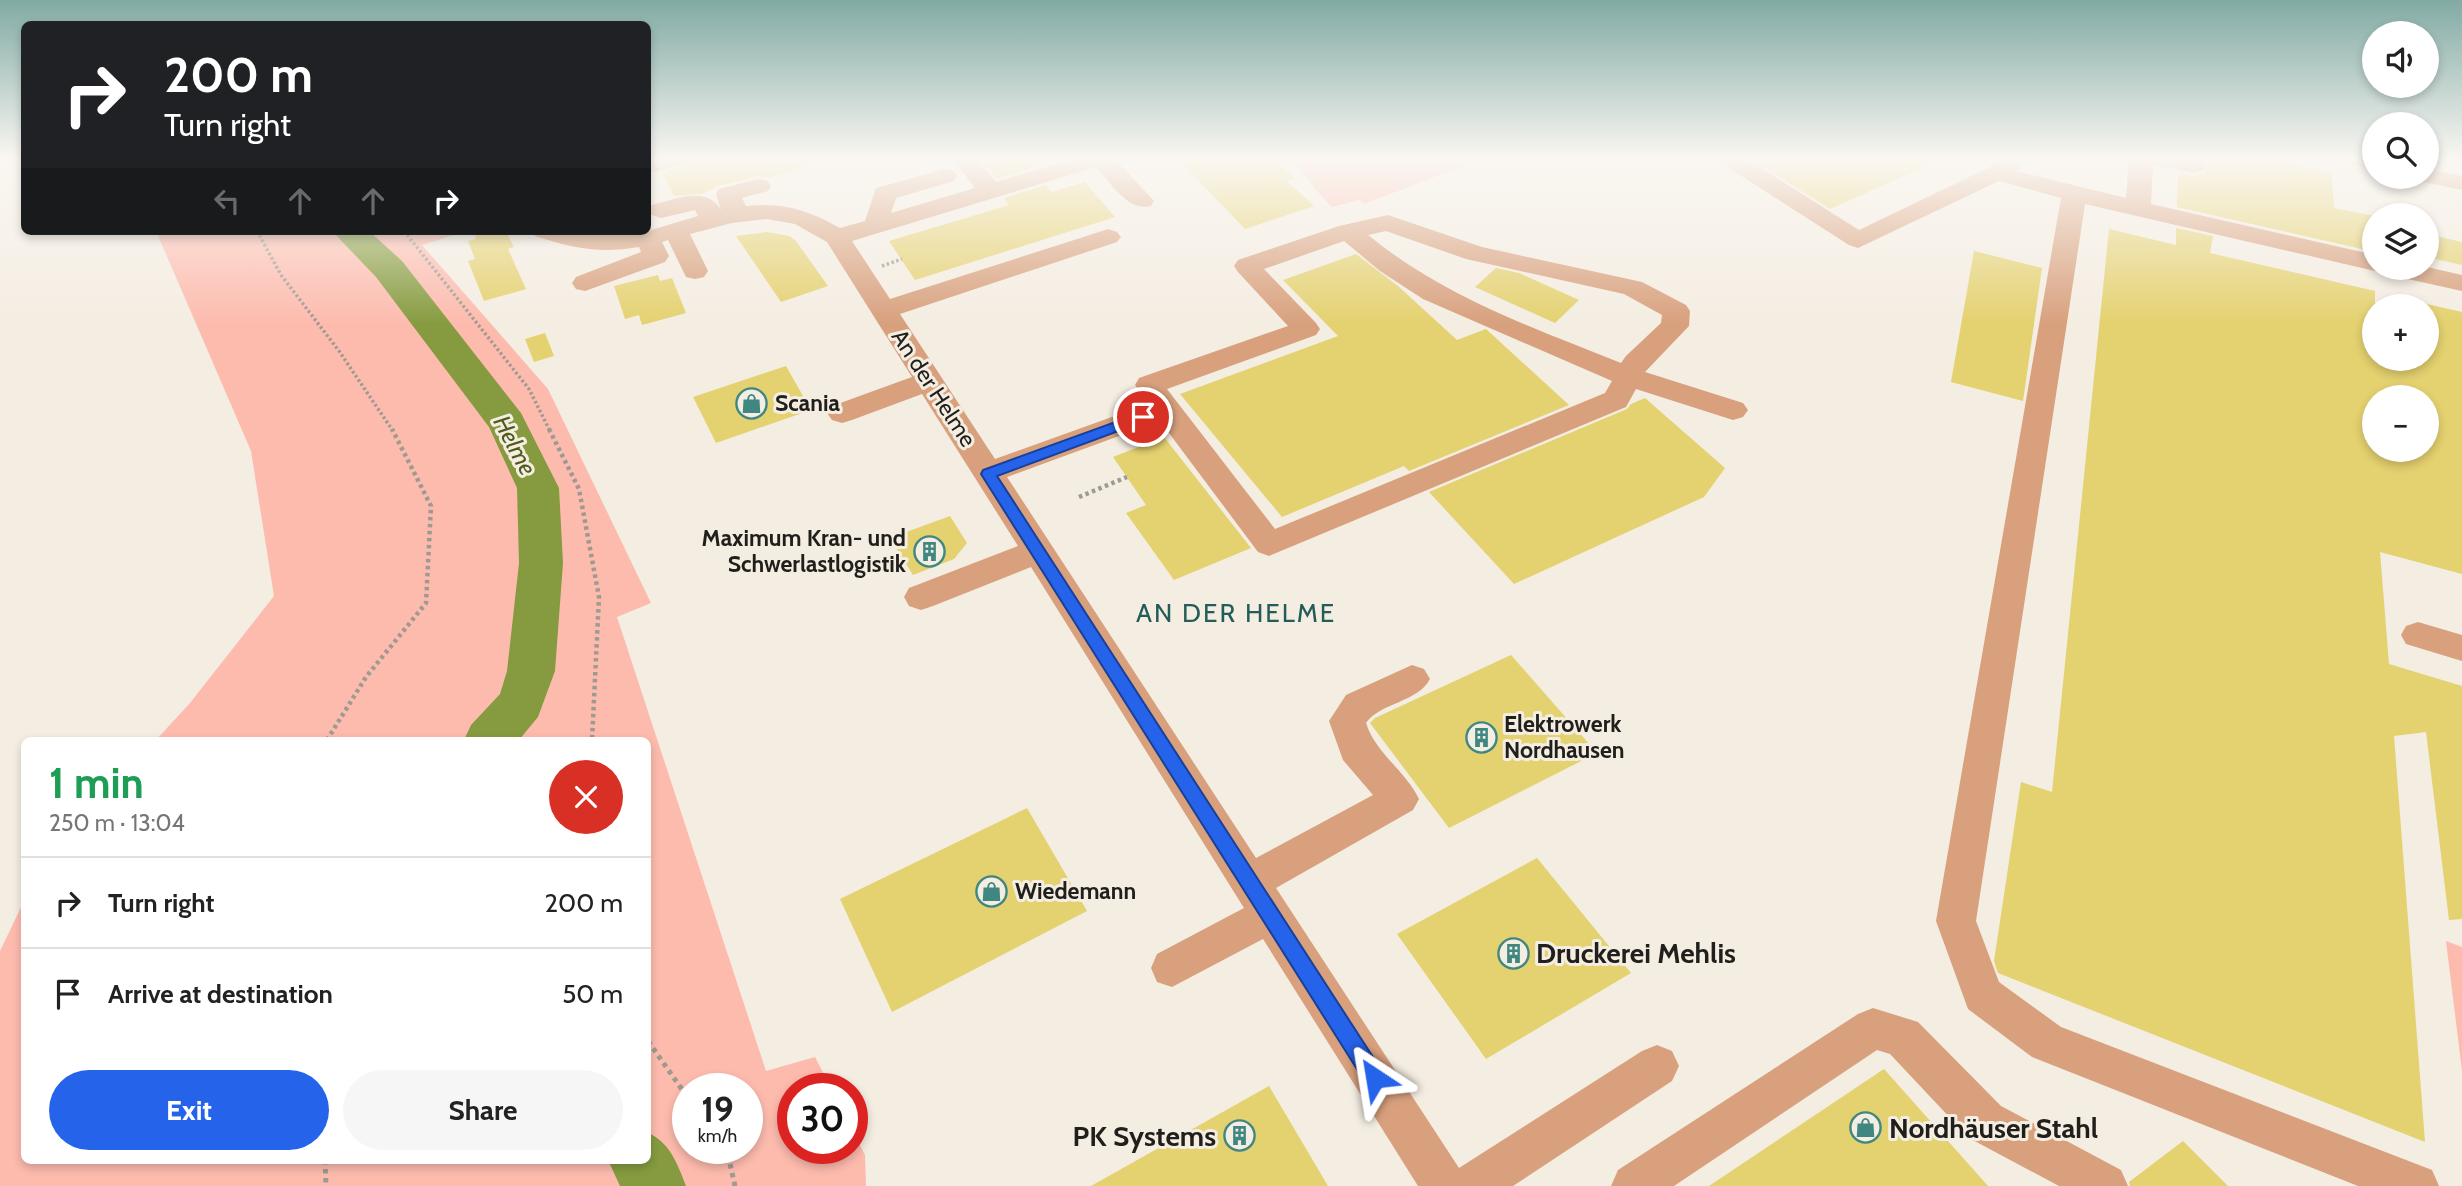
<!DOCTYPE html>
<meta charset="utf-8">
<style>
body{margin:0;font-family:Cabin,sans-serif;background:#f6f6f6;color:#222;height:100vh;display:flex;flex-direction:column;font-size:26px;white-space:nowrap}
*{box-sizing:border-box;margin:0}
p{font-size:23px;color:#767676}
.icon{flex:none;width:38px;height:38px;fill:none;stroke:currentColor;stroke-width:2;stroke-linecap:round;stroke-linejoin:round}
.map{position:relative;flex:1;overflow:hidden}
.side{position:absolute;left:21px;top:737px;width:630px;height:427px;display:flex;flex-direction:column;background:#fff;border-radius:10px;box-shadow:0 4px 10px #0003}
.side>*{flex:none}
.top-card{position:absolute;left:21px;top:21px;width:630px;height:214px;border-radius:10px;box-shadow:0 4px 10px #0003;background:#202124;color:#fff;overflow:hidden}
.fabs{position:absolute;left:2362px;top:21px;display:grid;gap:14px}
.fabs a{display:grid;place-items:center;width:77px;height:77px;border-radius:50%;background:#fff;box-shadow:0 4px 10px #0003;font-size:35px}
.speed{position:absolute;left:672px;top:1073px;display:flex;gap:14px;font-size:35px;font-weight:700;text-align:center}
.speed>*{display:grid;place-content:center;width:91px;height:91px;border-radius:50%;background:#fff;box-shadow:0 4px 10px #0003;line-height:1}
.speed small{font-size:18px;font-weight:400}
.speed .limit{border:10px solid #d22;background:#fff;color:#111}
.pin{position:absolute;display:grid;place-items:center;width:60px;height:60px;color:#fff;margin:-30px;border:4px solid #fff;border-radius:50%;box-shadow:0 2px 7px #0007}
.me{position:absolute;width:77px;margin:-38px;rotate:327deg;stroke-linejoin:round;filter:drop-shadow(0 0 5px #0008)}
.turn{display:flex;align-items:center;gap:24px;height:147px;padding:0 28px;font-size:32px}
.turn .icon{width:91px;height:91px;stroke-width:2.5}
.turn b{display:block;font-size:49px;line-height:60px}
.lanes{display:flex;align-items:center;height:66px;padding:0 28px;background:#0003;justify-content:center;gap:35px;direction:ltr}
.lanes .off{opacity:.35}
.round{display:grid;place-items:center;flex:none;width:74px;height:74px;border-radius:37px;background:#f6f6f6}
.summary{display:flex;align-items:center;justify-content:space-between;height:119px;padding:0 28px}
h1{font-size:42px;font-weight:800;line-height:52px;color:#1e9e55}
.button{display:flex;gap:14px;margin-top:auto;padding:14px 28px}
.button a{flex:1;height:80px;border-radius:42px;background:#2563eb;color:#fff;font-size:28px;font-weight:800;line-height:80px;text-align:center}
.button a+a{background:#f6f6f6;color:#222}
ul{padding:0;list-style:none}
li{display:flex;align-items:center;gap:21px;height:91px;padding:0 28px;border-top:2px solid #e0e0e0}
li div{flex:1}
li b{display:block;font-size:26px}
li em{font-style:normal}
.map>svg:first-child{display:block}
</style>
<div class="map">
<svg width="2462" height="1186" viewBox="0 0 2462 1186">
<rect width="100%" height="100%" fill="#f4ede2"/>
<path fill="#fdbbae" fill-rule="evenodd" d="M1293,158h192l-121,46 -5,-4 -27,7 -17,-18z
M156,231h310l-44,14 126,144 103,214 -34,14 149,454 49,-14 16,31h-38v60h59v-18l13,25 1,31h-866v-235l24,-50v259h624v-420h-492l34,-37 84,-107 -23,-145zM688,1088h59v60h-59z
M2446,941l16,6v124z"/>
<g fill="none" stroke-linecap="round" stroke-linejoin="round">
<path fill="#869b3f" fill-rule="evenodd" d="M332,231h37l33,30 119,152 38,75 4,75 -8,108 -17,46 -19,23h-55l7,-15 29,-31 7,-23 12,-108 -2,-75 -28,-61 -113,-150z
M648,1133c22,9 30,32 38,53h-66l-12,-26h40z"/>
</g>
<path fill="#e4d16f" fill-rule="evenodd" d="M695,158h122l1,5 -51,15 -9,-2 -40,10 -17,8 -27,2 -12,-23 27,-7z
M979,158h45l8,10 -35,11z
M1177,158h94l23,20 -7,3 27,25 -69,23z
M1749,158h195l-114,51z
M2200,158h60l71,15 3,35 41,8v36l-198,-45 1,-34 16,3 10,-2 4,-9z
M1085,182l30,35 -200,63 -26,-39 120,-36 -5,-7 42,-13 5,7z
M2176,228l37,8 -3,17 165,38v68h52v-55l35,8v262l-82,-22 9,112 73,22v233l-13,1 -23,-188 -32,4 31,406 -427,-169 -4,-12 27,-179 31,10 57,-563 67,16zM2375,397h52v53h-52z
M474,231h32l8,16 -6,2 18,40 -42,12 -16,-40 7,-2 -7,-18 8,-2z
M767,232l22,4 7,5 32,45 -47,16 -45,-66z
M2427,234l35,8v23l-35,-8z
M1974,251l68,17 -19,133 -72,-19z
M1356,254l42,32 59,54 29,-11 83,76 -160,66 -5,-5 -122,51 -102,-123 158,-58 -55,-56z
M1496,268l23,5 60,27 -24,23 -80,-36z
M658,275l2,6 12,-3 14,35 -44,12 -3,-10 -14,4 -11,-33z
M545,333l9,23 -20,6 -9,-23z
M786,366l25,44 -95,33 -23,-46z
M1645,398l80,70 -21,29 -190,87 -85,-92 198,-83 4,-5z
M1164,437l87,111 -77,32 -48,-67 20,-8 -33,-48z
M950,516l17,27 -13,16 -41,16 -23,-37z
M1511,655l86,98 -148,75 -79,-105 5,-5z
M1027,808l60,103 -195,101 -52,-113z
M1537,858l94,115 -145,86 -89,-125z
M1884,1069l104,117h-279z
M1269,1086l59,100h-237z
M2183,1141l45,45h-98l-1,-4z"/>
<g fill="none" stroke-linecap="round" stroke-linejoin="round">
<path stroke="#9f9a91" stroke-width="3.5" stroke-dasharray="2.5 2.5" stroke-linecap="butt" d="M257,231l24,44 58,76 54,80
M404,231l125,158 21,42
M882,266l20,-7"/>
<path stroke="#9f9a91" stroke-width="4.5" stroke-dasharray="3.5 3.5" stroke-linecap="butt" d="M549,429l30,60 20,108 -7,143
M1079,497l48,-20
M327,740l39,-63 60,-74 5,-97 -39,-77"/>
<path stroke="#9f9a91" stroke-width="5" stroke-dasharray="4.5 4.5" stroke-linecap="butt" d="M648,1041l40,57
M723,1148l5,7 7,31
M325,1160l1,26"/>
<path fill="#d8a07d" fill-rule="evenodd" d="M654,158h38l-4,5 -40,11v-14z
M952,158h24l20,24 81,-24h37l40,43 -3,5c-23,6 -40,-23 -55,-39l-244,74 38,58 209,-67 9,-3 9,3 4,5 -4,5 -217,72 95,145 153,-55 -13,-19 4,-7 149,-52 -50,-54 -4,-6 4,-6 101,-34 49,-11 94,32 160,35 44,23 4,6 -1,15 -44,46 98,31 5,7 -5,7 -10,3 -97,-31 -10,18 -357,149 -11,-4 -98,-131 -153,56 249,381 117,-63 -30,-35 -14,-39 17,-26 66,-30 12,4 6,10c-13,24 -49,23 -64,44 10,31 39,47 53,76l-6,11 -137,78 183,280 183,-117 15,-6 15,6 7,15 -7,15 -159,105h-95l-155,-247 -91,48 -15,-5 -6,-14 6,-14 87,-46 -213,-341 -98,39 -12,4 -12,-4 -5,-9 5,-9 109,-42 -96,-152 -70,26 -10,3 -10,-3 -5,-7 5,-7 80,-29 -85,-135 -32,-18 -28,-5 -35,4 -42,11 18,37 -4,6 -9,2 -9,-2 -18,-37 -6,2 7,14 -4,6 -80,29 -9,-2 -4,-6 4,-6 65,-25 -2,-5c-40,7 -66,1 -104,-11l-4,-5 89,4 28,-4 50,-15 -3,-6 -34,8 -9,-3 -4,-5 4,-5c23,-6 55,-20 69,5l-5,-16 3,-5 40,-10 9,2 3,5 -3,5 -26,7 4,8c37,-4 62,4 94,22l25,-7 11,-33 69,-19 9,2 3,5 -3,5 -58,17 -5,15 84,-25zM1386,231l80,28 158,35 38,21 -1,8 -35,33 -5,7c-90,-36 -177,-66 -253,-128zM1344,241l36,30 43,28 189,82 -7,12 -330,136 -108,-140 149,-54 4,-6 -4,-6 -52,-54z
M1717,158h28l114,72 129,-62 15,-10h28l-15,13 110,27 3,-40h60l14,3 3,5 -3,5 -9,2 -41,-8 -2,39 224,51v13l52,-1 35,8v16l-77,-17 -3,-5 -7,2 -290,-67 -109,717 23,61 62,45 371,143 7,16h-81l-326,-129 -64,-48 -32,-88 125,-723 -62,-17 -141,67 -9,-3 -128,-82z
M2345,158h30v12l-26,-7z
M2427,169l35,7v14l-44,-9 -3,-4h12z
M2418,622l44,13v26l-56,-17 -5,-9 5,-9z
M1873,1008l45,14 83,84 120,64 7,16h-69l-90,-48 -79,-84 -13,-4 -203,136h-63l7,-16 240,-156z"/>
</g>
<linearGradient id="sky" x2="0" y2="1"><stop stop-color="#81aaa4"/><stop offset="0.49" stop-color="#faf7f2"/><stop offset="1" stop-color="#faf7f2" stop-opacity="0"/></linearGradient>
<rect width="2462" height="324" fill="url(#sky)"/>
<path fill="#2563eb" stroke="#184099" stroke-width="2" d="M1143,412l5,1v7l-151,56 385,595 3,7 -3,7 -7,3 -8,-3 -386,-611 2,-4z"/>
<defs>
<symbol id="shop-ring" viewBox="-11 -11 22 22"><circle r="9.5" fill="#f4ede2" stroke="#408781" stroke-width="1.5"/><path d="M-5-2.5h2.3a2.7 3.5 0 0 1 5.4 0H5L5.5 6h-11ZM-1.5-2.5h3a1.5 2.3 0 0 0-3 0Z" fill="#408781"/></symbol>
<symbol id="building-ring" viewBox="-11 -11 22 22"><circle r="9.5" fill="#f4ede2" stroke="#408781" stroke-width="1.5"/><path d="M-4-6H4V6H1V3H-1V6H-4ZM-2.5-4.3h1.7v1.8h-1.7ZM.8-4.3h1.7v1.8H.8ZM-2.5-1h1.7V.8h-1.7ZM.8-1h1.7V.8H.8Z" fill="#408781"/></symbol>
</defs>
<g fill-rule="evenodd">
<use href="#shop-ring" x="734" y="386" width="35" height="35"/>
<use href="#building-ring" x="912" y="534" width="35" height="35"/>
<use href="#building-ring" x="1464" y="720" width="35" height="35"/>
<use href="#shop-ring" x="974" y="874" width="35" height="35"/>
<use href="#building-ring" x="1496" y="936" width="35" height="35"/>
<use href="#shop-ring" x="1848" y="1110" width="35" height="35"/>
<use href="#building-ring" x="1222" y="1118" width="35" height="35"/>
</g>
<g text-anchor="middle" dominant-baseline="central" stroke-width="6" stroke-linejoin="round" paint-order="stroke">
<g font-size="23" fill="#211f1b" stroke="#f4ede2">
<text transform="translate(934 388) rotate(57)">An der Helme</text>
</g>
<g font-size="23" font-weight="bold" fill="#211f1b" stroke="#f4ede2" text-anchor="start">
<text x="775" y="403">Scania</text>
<text x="906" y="538" text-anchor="end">Maximum Kran- und<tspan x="906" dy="26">Schwerlastlogistik</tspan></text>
<text x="1504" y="724">Elektrowerk<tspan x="1504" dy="26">Nordhausen</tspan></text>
<text x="1015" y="891">Wiedemann</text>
</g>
<g font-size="24" font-style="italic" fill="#4e5c1b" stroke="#f4ede2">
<text transform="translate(515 445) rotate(62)">Helme</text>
</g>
<g font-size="26" letter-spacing="2" fill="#235c58" stroke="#f4ede2">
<text x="1236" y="613">AN DER HELME</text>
</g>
<g font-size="28" font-weight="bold" fill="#211f1b" stroke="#f4ede2" text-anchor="start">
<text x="1536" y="953">Druckerei Mehlis</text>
<text x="1889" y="1128">Nordhäuser Stahl</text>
<text x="1216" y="1136" text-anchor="end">PK Systems</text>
</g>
</g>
</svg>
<div class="fabs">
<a><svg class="icon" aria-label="sound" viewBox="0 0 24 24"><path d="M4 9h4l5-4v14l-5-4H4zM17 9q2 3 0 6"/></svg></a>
<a><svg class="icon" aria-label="search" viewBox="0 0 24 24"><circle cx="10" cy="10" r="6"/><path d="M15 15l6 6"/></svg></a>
<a><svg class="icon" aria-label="layers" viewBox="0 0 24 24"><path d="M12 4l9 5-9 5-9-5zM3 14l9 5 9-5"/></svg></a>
<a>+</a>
<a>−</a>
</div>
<div class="speed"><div>19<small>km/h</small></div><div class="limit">30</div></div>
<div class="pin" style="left:1143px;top:417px;background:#d93025"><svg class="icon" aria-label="arrive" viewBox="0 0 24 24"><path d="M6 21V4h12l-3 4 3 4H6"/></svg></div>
<svg class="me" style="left:1375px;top:1078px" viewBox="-20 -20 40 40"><path d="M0-17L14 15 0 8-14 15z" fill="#2563eb" stroke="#fff" stroke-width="4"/></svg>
<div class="top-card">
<div class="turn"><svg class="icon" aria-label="right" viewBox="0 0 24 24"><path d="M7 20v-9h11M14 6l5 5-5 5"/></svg><div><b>200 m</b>Turn right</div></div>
<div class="lanes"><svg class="icon off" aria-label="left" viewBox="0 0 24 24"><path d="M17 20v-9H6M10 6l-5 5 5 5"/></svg><svg class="icon off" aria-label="ahead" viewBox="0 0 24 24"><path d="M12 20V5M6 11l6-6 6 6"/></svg><svg class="icon off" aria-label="ahead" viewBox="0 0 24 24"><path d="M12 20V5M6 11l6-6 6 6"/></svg><svg class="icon" aria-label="right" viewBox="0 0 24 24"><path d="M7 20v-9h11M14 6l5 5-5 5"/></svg></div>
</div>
<section class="side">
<div class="summary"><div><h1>1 min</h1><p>250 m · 13:04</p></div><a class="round" style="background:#d93025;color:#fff"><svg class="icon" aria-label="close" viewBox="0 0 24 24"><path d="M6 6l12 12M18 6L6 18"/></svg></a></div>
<ul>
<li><svg class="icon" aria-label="right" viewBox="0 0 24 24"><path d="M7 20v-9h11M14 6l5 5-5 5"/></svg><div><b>Turn right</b></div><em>200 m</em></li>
<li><svg class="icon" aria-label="arrive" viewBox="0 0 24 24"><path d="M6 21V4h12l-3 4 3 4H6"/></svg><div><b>Arrive at destination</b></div><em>50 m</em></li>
</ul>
<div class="button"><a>Exit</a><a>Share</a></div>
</section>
</div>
